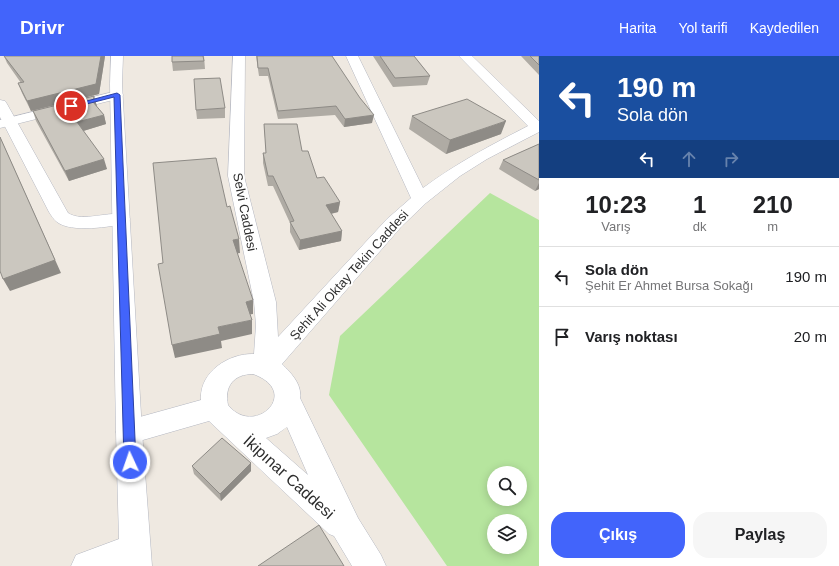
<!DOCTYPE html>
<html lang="tr">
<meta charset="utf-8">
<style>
body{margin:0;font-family:Arial,sans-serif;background:#f6f6f6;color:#202124;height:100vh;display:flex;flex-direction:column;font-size:15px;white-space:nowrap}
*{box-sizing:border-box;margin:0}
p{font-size:13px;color:#757577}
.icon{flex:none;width:22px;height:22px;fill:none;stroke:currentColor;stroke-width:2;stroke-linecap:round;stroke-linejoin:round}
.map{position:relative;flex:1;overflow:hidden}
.drawer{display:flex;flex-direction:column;background:#fff;width:300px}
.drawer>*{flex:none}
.guide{background:#1a4fa0;color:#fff;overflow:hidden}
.buttons{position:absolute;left:487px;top:410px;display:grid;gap:8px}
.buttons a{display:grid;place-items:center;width:40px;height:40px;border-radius:50%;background:#fff;box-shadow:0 2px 10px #0003;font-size:20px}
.pin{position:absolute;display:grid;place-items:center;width:34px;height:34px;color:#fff;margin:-17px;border:2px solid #fff;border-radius:50%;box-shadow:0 1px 4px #0007}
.me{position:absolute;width:44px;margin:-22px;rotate:357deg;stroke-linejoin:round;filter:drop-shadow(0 0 3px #0008)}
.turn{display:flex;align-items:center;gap:14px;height:84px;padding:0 12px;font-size:18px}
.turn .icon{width:52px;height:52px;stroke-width:2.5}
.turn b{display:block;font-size:28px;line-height:34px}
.lanes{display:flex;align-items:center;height:38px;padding:0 12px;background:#0003;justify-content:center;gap:20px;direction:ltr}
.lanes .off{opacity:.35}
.eta{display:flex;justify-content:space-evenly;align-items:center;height:68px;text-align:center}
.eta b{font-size:24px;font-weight:800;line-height:28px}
.primary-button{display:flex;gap:8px;margin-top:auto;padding:8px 12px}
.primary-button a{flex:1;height:46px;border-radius:16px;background:#4264fb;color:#fff;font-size:16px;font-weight:800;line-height:46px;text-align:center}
.primary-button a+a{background:#f6f6f6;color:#202124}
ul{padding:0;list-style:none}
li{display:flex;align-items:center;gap:12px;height:60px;padding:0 12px;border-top:1px solid #e0e0e0}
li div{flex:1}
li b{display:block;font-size:15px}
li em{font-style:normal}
header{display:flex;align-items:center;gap:24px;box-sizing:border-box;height:56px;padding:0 20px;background:#4264fb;color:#fff}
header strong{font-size:19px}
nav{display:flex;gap:22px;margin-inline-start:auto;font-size:14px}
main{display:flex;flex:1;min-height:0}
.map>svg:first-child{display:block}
</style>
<header>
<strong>Drivr</strong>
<nav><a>Harita</a><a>Yol tarifi</a><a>Kaydedilen</a></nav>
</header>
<main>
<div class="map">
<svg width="539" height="510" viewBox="0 0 539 510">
<rect width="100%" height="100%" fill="#efe9e1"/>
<path fill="#b6e59e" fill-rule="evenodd" d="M490,137l49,27v346h-92l-118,-171 11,-59zM494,417h26v26h-26zM494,465h26v26h-26z"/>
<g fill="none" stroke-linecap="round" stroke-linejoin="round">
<defs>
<path id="minor" d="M117,35l4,1 2,3 -2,3 -121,30v-8z"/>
<path id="tertiary" d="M233,0h12l-1,120 32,126 2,35 109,-118 24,-21 -65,-142h12l65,132c34,-25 68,-43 105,-62l-69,-70h13l67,65v11l-52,27 -27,17 -34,27 -25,24 -119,137c9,9 20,20 18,34l58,120 23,37 5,11h-34l-18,-30 -5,-2 -120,-113 -80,23 -9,-3 -4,-9 4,-9 9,-3 72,-20c-2,-28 28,-47 53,-46l2,-29 -2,-23 -26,-126zM253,318c50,18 1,64 -25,31 -4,-19 6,-31 25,-31zM287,371l21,48 -42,-37 11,-4z
M0,44l5,1 2,3 61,109c15,10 42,-3 59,2l3,4 -3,4c-16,4 -56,10 -70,-1 -3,-2 -6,-7 -8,-10l-49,-95z"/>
<path id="secondary" d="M111,0h12l-1,28 20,348 10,134h-81l5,-11 43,-16 -3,-107 -6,-348z"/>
</defs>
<use href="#minor" stroke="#b4b7c1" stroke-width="1"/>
<use href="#tertiary" stroke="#b4b7c1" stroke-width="1"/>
<use href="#secondary" stroke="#b4b7c1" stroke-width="1"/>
<use href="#minor" fill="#fff" fill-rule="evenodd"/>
<use href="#tertiary" fill="#fff" fill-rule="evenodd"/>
<use href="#secondary" fill="#fff" fill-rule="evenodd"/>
</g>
<path fill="#afaba4" d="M4,0h101l-2,13 -4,25 -68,17 -9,-18 -4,-10h3l-14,-20z
M172,0h32l1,13 -32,2 -1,-9z
M256,0h76l40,67 -28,4 -9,-12 -57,4 -10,-43h-9z
M373,0h41l16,20 -3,9 -34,2z
M521,0h18v19z
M97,50v1l7,8 2,9 -23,7 24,38 -38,12 -33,-60 -3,-10z
M225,52v10l-28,1 -1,-9z
M412,60l89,18 -55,20 -37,-25z
M264,68l38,27 15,27 23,24 -2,10 -7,2 11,17 -1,10 -42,9 -9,-18v-9l-17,-37h-5l-5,-23v-10h3z
M539,88v45l-4,2 -36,-22 4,-9z
M192,410l59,5 -30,30 -27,-27z"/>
<path fill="#8e8b86" d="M101,0h4l-2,13 -4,25 -68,17 -4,-10z
M94,40l3,10 -1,6 -3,-10z
M104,59l2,9 -26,8 -3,-10z
M374,59l-2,8 -28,4 1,-8z
M506,65l-5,13 -55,20 4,-14z
M0,81l61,136 -51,18 -7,-12z
M104,103l3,10 -38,12 -4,-10z
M539,127v6l-4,2z
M340,146l-2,10 -13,3 1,-10z
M342,175l-1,10 -42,9 1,-10z
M239,183l1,14 -6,1 -1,-14z
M253,244v14l-7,1v-13z
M252,264v14l-31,7 1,7 -47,10 -3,-13 46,-18z
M251,407v8l-30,30 -1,-7z"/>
<path fill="#cbc7bf" stroke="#8e8b86" d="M4,0h97l-5,28 -69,17 -9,-18 6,-1z
M172,0h31l1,5 -32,1z
M257,0h75l28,42 14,17 -29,4 -9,-13 -58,5 -10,-43h-10z
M380,0h34l16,20 -35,2z
M530,0h9v9z
M220,22l5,30 -29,2 -2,-31z
M94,40l-1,6 11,13 -27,7 27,37 -39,12 -32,-60z
M467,43l39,22 -56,19 -38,-24z
M264,68h33l5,27h6l9,27 7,-1 16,25 -14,3 16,26 -42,9 -10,-18 4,-1 -21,-45h-5l-5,-23h3z
M0,81l55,123 -52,19 -3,-8z
M539,88v36l-36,-20z
M216,102l11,49 3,-1 9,33 -6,1 20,60 -7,2 6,18 -34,7 2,7 -48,11 -14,-81 5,-1 -10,-100z
M222,382l29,25 -31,31 -28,-28z
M319,469l25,41h-86z"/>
<path fill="#4264fb" stroke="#2b41a3" d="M117,37l3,2 16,367 -2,4 -4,1 -4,-1 -2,-4 -10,-365 -43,11 -3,-2z"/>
<g text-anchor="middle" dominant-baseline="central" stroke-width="4" stroke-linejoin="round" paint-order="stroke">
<g font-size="13" fill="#2e2e2e" stroke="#fff">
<text transform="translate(245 156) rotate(79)">Selvi Caddesi</text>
<text transform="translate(349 219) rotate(-48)">Şehit Ali Oktay Tekin Caddesi</text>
</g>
<g font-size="16" fill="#2e2e2e" stroke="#fff">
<text transform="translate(289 421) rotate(42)">İkipınar Caddesi</text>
</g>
</g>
</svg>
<div class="buttons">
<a><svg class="icon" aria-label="search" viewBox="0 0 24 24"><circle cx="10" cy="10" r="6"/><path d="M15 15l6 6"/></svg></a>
<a><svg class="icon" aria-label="layers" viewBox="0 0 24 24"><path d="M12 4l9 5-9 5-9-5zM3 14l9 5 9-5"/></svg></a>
</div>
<div class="pin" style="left:71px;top:50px;background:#d93025"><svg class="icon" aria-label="arrive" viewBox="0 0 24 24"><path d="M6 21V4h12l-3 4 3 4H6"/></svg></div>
<svg class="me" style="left:130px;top:406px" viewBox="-20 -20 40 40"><circle r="17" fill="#4264fb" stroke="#fff" stroke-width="3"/><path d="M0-11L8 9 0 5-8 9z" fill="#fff"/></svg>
</div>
<section class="drawer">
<div class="guide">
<div class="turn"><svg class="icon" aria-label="left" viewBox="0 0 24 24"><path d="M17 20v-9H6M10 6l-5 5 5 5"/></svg><div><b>190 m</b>Sola dön</div></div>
<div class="lanes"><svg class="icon" aria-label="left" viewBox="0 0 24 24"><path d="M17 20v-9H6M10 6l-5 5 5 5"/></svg><svg class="icon off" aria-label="ahead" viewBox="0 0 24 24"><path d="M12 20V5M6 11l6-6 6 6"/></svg><svg class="icon off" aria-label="right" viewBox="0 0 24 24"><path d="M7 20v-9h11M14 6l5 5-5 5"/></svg></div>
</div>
<div class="eta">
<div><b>10:23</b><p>Varış</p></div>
<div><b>1</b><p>dk</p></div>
<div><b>210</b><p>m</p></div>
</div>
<ul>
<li><svg class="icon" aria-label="left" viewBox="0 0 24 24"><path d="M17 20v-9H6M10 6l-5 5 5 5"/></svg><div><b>Sola dön</b><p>Şehit Er Ahmet Bursa Sokağı</p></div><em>190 m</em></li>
<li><svg class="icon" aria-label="arrive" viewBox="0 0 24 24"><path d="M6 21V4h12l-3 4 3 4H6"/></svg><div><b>Varış noktası</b></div><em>20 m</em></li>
</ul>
<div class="primary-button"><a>Çıkış</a><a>Paylaş</a></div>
</section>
</main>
